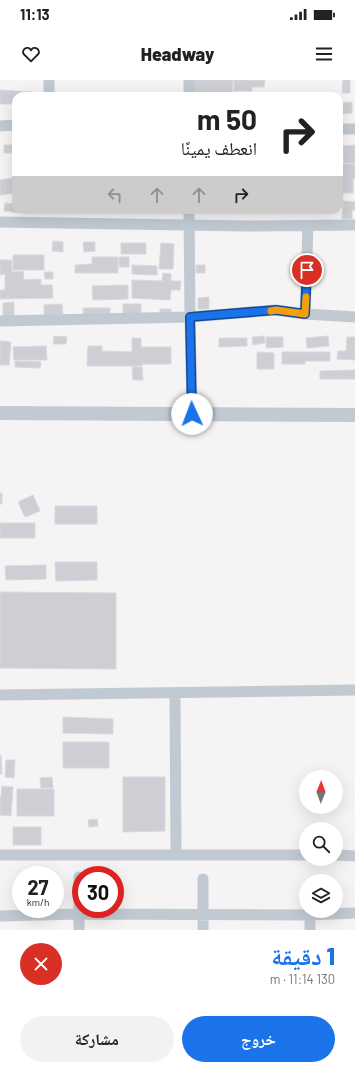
<!DOCTYPE html>
<html lang="ar">
<meta charset="utf-8">
<style>
body{margin:0;font-family:Barlow,"Noto Naskh Arabic",sans-serif;background:#f2f2f2;color:#222;direction:rtl;height:100vh;display:flex;flex-direction:column;font-size:15px;white-space:nowrap}
*{box-sizing:border-box;margin:0}
p{font-size:13px;color:#767676}
.icon{flex:none;width:22px;height:22px;fill:none;stroke:currentColor;stroke-width:2;stroke-linecap:round;stroke-linejoin:round}
.map{position:relative;height:850px;overflow:hidden;direction:ltr}
.details{display:flex;flex-direction:column;background:#fff;flex:1}
.details>*{flex:none}
.top-card{position:absolute;left:12px;top:12px;width:331px;height:122px;border-radius:12px;box-shadow:0 4px 16px #0002;direction:rtl;background:#fff;color:#222;overflow:hidden}
.needle{width:26px;rotate:1deg}
.buttons{position:absolute;left:299px;top:690px;display:grid;gap:8px}
.buttons a{display:grid;place-items:center;width:44px;height:44px;border-radius:50%;background:#fff;box-shadow:0 4px 16px #0002;font-size:20px}
.speed{position:absolute;left:12px;top:786px;display:flex;gap:8px;font-size:20px;font-weight:700;text-align:center}
.speed>*{display:grid;place-content:center;width:52px;height:52px;border-radius:50%;background:#fff;box-shadow:0 4px 16px #0002;line-height:1}
.speed small{font-size:10px;font-weight:400}
.speed .limit{border:6px solid #d22;background:#fff;color:#111}
.pin{position:absolute;display:grid;place-items:center;width:34px;height:34px;color:#fff;margin:-17px;border:2px solid #fff;border-radius:50%;box-shadow:0 1px 4px #0007}
.me{position:absolute;width:44px;margin:-22px;rotate:358deg;stroke-linejoin:round;filter:drop-shadow(0 0 3px #0008)}
.turn{display:flex;align-items:center;gap:14px;height:84px;padding:0 20px;font-size:18px}
.turn .icon{width:52px;height:52px;stroke-width:2.5}
.turn b{display:block;font-size:28px;line-height:34px}
.lanes{display:flex;align-items:center;height:38px;padding:0 20px;background:#0003;justify-content:center;gap:20px;direction:ltr}
.lanes .off{opacity:.35}
.round{display:grid;place-items:center;flex:none;width:42px;height:42px;border-radius:21px;background:#f2f2f2}
.overview{display:flex;align-items:center;justify-content:space-between;height:68px;padding:0 20px}
h1{font-size:24px;font-weight:800;line-height:30px;color:#1a73e8}
.button{display:flex;gap:8px;margin-top:auto;padding:8px 20px}
.button a{flex:1;height:46px;border-radius:24px;background:#1a73e8;color:#fff;font-size:16px;font-weight:800;line-height:46px;text-align:center}
.button a+a{background:#f2f2f2;color:#222}
.status{display:flex;justify-content:space-between;align-items:center;height:28px;padding:0 20px;background:#fff;direction:ltr}
.status svg{height:11px;fill:currentColor}
header{display:flex;justify-content:space-between;align-items:center;height:52px;padding:0 20px;background:#fff;font-size:18px;font-weight:800}
.map>svg:first-child{display:block}
</style>
<div class="status"><b>11:13</b><svg viewBox="0 0 49 12"><path d="M0 12V9h3v3zM5 12V6h3v6zM10 12V3h3v9zM15 12V0h3v12zM26 1h20v11H26zM47 4h2v5h-2z"/></svg></div>
<header><svg class="icon" aria-label="menu" viewBox="0 0 24 24"><path d="M4 6h16M4 12h16M4 18h16"/></svg>Headway<svg class="icon" aria-label="heart" viewBox="0 0 24 24"><path d="M12 20l-8-8c-3-5 5-10 8-4 3-6 11-1 8 4z"/></svg></header>
<div class="map">
<svg width="355" height="850" viewBox="0 0 355 850">
<rect width="100%" height="100%" fill="#f5f3f3"/>
<path fill="#cdcfd5" stroke="#d7d9de" d="M193,0h40l-1,16h-25v-2l-15,-1z
M234,0h31l-1,7h-12v4h-18z
M343,0h7v13h-8z
M0,10l32,2v4h-16v8h-16z
M352,22v11l-13,1v-11z
M4,65h12v8h-12z
M339,65h3v16h-3z
M355,65v18h-11l-1,-17z
M339,84h16v15h-2v14h-14z
M13,98l2,15 -15,2v-15z
M343,121l12,1v8h-3v9h-10z
M5,123l11,1v6h5l-1,3 -16,-2z
M131,130h11v3h-11z
M195,130h14l-1,2h-13z
M225,130h31v2h-31z
M304,130h18v1l-18,1z
M53,161l10,1v10l-11,-1z
M83,162h12v9l-11,1z
M121,163h25v11h-25z
M161,163l13,1 -1,25h-14z
M13,175h31v15h-31z
M92,177h26v16h-43v-8l17,-1z
M119,177h10v10h-10z
M0,180h12v12l11,-1 1,9 17,-1v6h11l1,13 -53,1v-9h5v-16l-5,1z
M132,185l25,1v9l-25,-1z
M196,185h9v8h-9z
M44,192h9v7h-8z
M163,193l8,1v7h10l-1,9h-9l-1,10 -38,-2v-18l30,1z
M128,205v14l-35,1 -1,-14z
M209,217v12h-11v-11z
M14,222v16h-11v-15z
M62,224l1,11 -19,1v-11z
M123,224h18v12h-18z
M83,228h27v11h-26z
M160,229h11v8l-11,-1z
M54,256l13,1 -1,7h-13z
M264,256l1,7 -12,2 -1,-8z
M328,256l1,10 -22,2 -1,-10z
M266,257h17v10l-17,1z
M347,257h8v23l-18,-1 1,-8h8z
M132,258h9v9h30v17h-29v2h-55l1,-20h14v5l30,1z
M219,258h28v8l-28,1z
M0,261l11,1 -2,23h-9z
M46,266l1,14h-33l-1,-13z
M257,272l17,1v16h-17z
M282,272h48v9h-25v3h-23z
M15,281l26,1 -1,6 -25,-1z
M132,287h10l1,13h-10z
M355,290v9h-35v-8z
M0,413h2v11h-2z
M33,415l7,16 -15,6 -7,-15z
M55,426h42v18h-42z
M0,443h35v15h-35z
M55,482h42v18l-41,1z
M46,485v14l-40,1 -1,-14z
M0,512l116,1v76l-116,-1z
M63,637l50,2v15l-50,-1z
M63,662h46v26h-46z
M0,675h1l1,19h-2z
M6,680h9l-1,18 -9,-1z
M52,697l1,11h-12l-1,-10z
M123,697h42v54l-42,1z
M2,706l11,1 -2,29 -11,-1v-18h1z
M17,709h37v27h-37z
M97,739l1,7 -9,1 -1,-7z
M13,747h28v18h-28z"/>
<g fill="none" stroke-linecap="round" stroke-linejoin="round">
<path stroke="#c1cad2" stroke-width="11" d="M49,0v16
M189,16v-16
M0,46l16,-1
M339,49h16
M189,130l1,107 2,97
M0,142l246,4 109,-1
M305,234l3,-88
M0,241l190,-4 86,-7 29,4 50,3
M175,613l1,162
M0,615l355,-5
M0,775h306
M336,775l19,1
M203,799v51
M0,836l79,-2 231,1 45,-2
M79,850v-53
M310,850v-19"/>
<path stroke="#c1cad2" stroke-width="14" d="M0,333l355,2"/>
</g>
<g fill="none" stroke-linecap="round" stroke-linejoin="round">
<defs>
<path id="route" d="M192,334l-2,-97 86,-7 29,4 2,-44"/>
</defs>
<use href="#route" stroke="#114b97" stroke-width="10"/>
<use href="#route" stroke="#1a73e8" stroke-width="7"/>
<path stroke="#f59e0b" stroke-width="7" d="M271,231l5,-1 29,4 1,-17"/>
</g>
</svg>
<div class="buttons">
<a><svg class="needle" viewBox="-14 -14 28 28"><path d="M0-13l5 13h-10z" fill="#e53935"/><path d="M0 13l5-13h-10z" fill="#767676"/></svg></a>
<a><svg class="icon" aria-label="search" viewBox="0 0 24 24"><circle cx="10" cy="10" r="6"/><path d="M15 15l6 6"/></svg></a>
<a><svg class="icon" aria-label="layers" viewBox="0 0 24 24"><path d="M12 4l9 5-9 5-9-5zM3 14l9 5 9-5"/></svg></a>
</div>
<div class="speed"><div>27<small>km/h</small></div><div class="limit">30</div></div>
<div class="pin" style="left:307px;top:190px;background:#d93025"><svg class="icon" aria-label="arrive" viewBox="0 0 24 24"><path d="M6 21V4h12l-3 4 3 4H6"/></svg></div>
<svg class="me" style="left:192px;top:334px" viewBox="-20 -20 40 40"><circle r="19" fill="#fff"/><path d="M0-13L10 11 0 6-10 11z" fill="#1a73e8"/></svg>
<div class="top-card">
<div class="turn"><svg class="icon" aria-label="right" viewBox="0 0 24 24"><path d="M7 20v-9h11M14 6l5 5-5 5"/></svg><div><b>50 m</b>انعطف يمينًا</div></div>
<div class="lanes"><svg class="icon off" aria-label="left" viewBox="0 0 24 24"><path d="M17 20v-9H6M10 6l-5 5 5 5"/></svg><svg class="icon off" aria-label="ahead" viewBox="0 0 24 24"><path d="M12 20V5M6 11l6-6 6 6"/></svg><svg class="icon off" aria-label="ahead" viewBox="0 0 24 24"><path d="M12 20V5M6 11l6-6 6 6"/></svg><svg class="icon" aria-label="right" viewBox="0 0 24 24"><path d="M7 20v-9h11M14 6l5 5-5 5"/></svg></div>
</div>
</div>
<section class="details">
<div class="overview"><div><h1>1 دقيقة</h1><p>130 m · 11:14</p></div><a class="round" style="background:#d93025;color:#fff"><svg class="icon" aria-label="close" viewBox="0 0 24 24"><path d="M6 6l12 12M18 6L6 18"/></svg></a></div>
<div class="button"><a>خروج</a><a>مشاركة</a></div>
</section>
